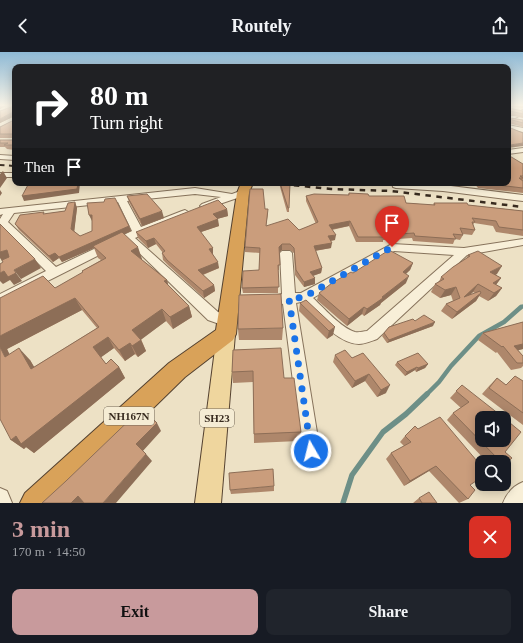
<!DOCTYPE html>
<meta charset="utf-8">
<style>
body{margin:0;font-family:"Times New Roman",serif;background:#20242c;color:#f1f3f6;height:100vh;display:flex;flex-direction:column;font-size:15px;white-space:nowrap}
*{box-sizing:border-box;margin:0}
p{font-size:13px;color:#9ea1a6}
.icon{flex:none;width:22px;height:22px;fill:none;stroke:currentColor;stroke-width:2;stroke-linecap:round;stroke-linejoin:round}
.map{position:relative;height:451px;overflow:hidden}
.panel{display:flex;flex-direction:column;background:#171b24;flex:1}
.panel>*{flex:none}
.hud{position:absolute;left:12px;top:12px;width:499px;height:122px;border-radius:8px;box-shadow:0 2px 10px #0003;background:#202124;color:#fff;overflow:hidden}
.buttons{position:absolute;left:475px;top:359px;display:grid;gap:8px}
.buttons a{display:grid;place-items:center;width:36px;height:36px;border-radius:8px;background:#171b24;box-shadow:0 2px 10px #0003;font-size:20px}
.pin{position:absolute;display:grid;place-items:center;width:34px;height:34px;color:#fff;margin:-41px -17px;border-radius:50% 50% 50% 0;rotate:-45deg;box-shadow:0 0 4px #0007}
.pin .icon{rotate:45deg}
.me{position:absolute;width:44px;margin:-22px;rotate:352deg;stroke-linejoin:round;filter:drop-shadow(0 0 3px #0008)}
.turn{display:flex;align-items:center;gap:14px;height:84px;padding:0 12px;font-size:18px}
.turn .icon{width:52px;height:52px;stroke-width:2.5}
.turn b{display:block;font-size:28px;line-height:34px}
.then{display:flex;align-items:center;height:38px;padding:0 12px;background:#0003;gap:8px;font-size:15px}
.round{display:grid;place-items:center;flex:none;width:42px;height:42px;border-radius:8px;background:#20242c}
.overview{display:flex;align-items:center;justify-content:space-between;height:68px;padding:0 12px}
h1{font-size:24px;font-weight:700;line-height:30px;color:#c89a9c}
.primary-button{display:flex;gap:8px;margin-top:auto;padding:8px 12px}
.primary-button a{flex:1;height:46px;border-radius:8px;background:#c89a9c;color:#111;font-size:16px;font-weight:700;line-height:46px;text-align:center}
.primary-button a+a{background:#20242c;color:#f1f3f6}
header{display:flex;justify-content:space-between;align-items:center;height:52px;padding:0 12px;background:#171b24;font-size:18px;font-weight:700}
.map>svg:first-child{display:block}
</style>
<header><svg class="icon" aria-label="back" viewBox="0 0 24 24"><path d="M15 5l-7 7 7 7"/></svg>Routely<svg class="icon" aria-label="share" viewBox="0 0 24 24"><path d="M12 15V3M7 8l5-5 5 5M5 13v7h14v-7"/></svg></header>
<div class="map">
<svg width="523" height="451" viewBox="0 0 523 451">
<rect width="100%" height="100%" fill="#ede1c5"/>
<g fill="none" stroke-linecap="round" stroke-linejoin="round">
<path stroke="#6d8f87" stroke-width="3.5" d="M520,256l3,-2"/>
<path stroke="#6d8f87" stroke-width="4.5" d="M426,343l13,-13 12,-16 28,-30 25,-14 17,-15"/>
<path stroke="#6d8f87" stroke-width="5.5" d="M343,451l9,-28 31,-43 23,-18 21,-20"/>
<defs>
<path id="minor" d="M523,58v4l-10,5 -5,-1z
M508,73l15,3v4l-15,-3z
M523,96v4l-15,2v-4z
M0,103l15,1v4l-15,-1z
M0,121h15v4h-15z
M392,131l51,2 80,10v6l-80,-10 -47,-3 -3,-1z
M195,136l37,6 11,-4 4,3 -1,2 -41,14 -3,-1 -2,-2 2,-2 19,-7 -26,-3 -68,7 14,26 41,-16 3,-1 5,3 -2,2 -53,23 83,74 15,6 2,4 -2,4 -5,1 -20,-7 -81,-79 -127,64v-11l46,-23 -46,-46v-6l3,-5 -3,1v-6zM118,150l14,29 -76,36 -48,-45 6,-9z
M523,187v6l-56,10 -90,84c-6,2 -12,5 -18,5 -21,0 -44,-28 -58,-42l-5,1 24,148 -2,7 -7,2 -7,-2 -2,-7 -19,-147 -7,-2 -1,-3 1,-3 6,-2 -2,-41 2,-2h8l2,2 3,40h6l91,-49 72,4zM394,199l60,4 -87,76c-4,0 -8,2 -12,1 -14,-4 -32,-25 -42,-34z
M523,430v21h-20c4,-10 10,-17 20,-21z
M0,436l7,3 5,12h-12z"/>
<path id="major" d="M226,275l6,2 3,5 -14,169h-26l22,-169 3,-5z"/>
<path id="highway" d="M241,131h12l-4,10 -13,141 -3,6 -48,37 -129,126h-36l5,-10 144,-130 47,-33 21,-137z"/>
</defs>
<use href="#minor" stroke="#87735c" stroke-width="2"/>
<use href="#major" stroke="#554230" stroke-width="2"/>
<use href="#highway" stroke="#554230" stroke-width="2"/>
<use href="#minor" fill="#f8efd8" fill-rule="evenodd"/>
<use href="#major" fill="#efd69e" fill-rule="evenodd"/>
<use href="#highway" fill="#d9a259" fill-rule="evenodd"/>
<path stroke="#382b1f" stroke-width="2" stroke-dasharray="4.5 4.5" stroke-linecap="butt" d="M0,113l15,1
M267,131l15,1"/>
<path stroke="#382b1f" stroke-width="2.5" stroke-dasharray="5.5 5.5" stroke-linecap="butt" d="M272,131l59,6 60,2 132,16"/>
</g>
<path fill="#ae876b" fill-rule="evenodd" d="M15,53v45l-8,-1 -2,-2h-5v-7h13l1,-1v-1h-14v-11l14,-7v-4l-14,7v-12z
M508,53h15v3l-14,-2 -1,2 15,3v7l-14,-3 1,3 13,3v6l-15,-4z
M523,112v16l-1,1h1v12l-45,-5 -4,-5h34z
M279,131h10v29h-2z
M443,131h14l-1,2z
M349,141l57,10 27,2 1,-2 34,2 55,6v25l-27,-4 -3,-6 -19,-3 -1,2 2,5 -3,5 -9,-1v1l-3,5 -5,-1 -2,5 -40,-3 -1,-3 -29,2v2h-27l-7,-16 -17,4 3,10 -4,1v7l-16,3 7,17 -1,5 -8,3 2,8 -11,3 -9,-12 -1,-22 -4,-3h-8l-3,2v18h-1v23h-35l-1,-5 17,-18 1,-17 -15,-1v-5l20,-38 3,5 -2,12 33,4 17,-6 -10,-23v-5l42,-1z
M127,144l37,22 -22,8 -13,-24z
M75,150l2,6 -3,23 6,5 49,-10 2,5 -7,3 18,25h-1l26,21 1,5 21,21 3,11 -19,12 -7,-8 -25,18 5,12 -8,6 -3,-3 -10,7 -11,-13 -13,9 5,7 13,3 6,11 -91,75 -8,-6 -2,2 -13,-9 -11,-142 55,-10 28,-15 -1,-2 19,-11 -3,-2 -4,-10 -32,14 -3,-4 -6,4 -34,-32 -4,-6 30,-10 20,-3zM82,258l15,18 -63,39 -4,-7 -21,-6 -2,-5z
M227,157l1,7 -11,3 2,7 -18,6 12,23 6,13 -16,7 11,10 1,6 -11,7 -35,-32 -6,-6 -1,-7h1l-7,-9 -8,4 -10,-10 -2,-6z
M468,203l29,19 -2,1 6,3 -5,7 6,3 -6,8 -8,5 -9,-5 -3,5 -24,18 -11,-8 5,-7 7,-3 -2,-6 -11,3 -9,-6 4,-8 4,-2 2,-5 25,-18zM473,240l2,1 -5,2z
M413,211l-3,7 -4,4v9l-25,20 -1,2 -16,11 -2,-2 -15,12 -30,-26 2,-7 34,-20z
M300,251l33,32 -6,4 -28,-28z
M415,269l18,5 -46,17 -5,-7 2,-3z
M523,270v27l-5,1 5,6v10l-2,2 -10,2 -14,-18 -1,1 -18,-13 5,-7z
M283,276l-1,12h-43l-1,-11z
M233,298l51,28 17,54 -2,9 -45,2 -1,-61 -20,1 -1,-11z
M363,301l23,40 -9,4 -12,-16 -13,7 -19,-26 2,-7 17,3z
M397,310l31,2 -3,4 -9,4 -1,-2 -10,6 -10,-11z
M515,324l8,5v44l-41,-31 8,-9 7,-7 9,7z
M462,333l43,67 -1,10h-17l-40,-42 6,-7 8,-5 -11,-10z
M405,384l65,49 -2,14 -9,4 -30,-32 -25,15 -18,-27 5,-6 13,-7 -4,-4z
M274,434v5l-43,3 -1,-4z
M419,446l18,5h-24z"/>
<path fill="#8d6e57" d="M0,53h8l-8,4z
M13,60l2,4 -15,7v-4z
M523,91v3l-15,2 2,-3z
M3,119l4,7 -7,10v-14z
M78,131h2l-1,10 -55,8 -2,-5z
M0,138l2,3 -2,3z
M75,150l2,6 -3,26 -3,-5z
M227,157l1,7 -15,4v-6z
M162,159l2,7 -22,8 -2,-7z
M89,163h3v6z
M218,167l1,7 -21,7 -1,-6z
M350,169l-1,5 -21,4 1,-5z
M129,174l2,5 -36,17 -2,-2 1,2 -32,14 -3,-5z
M336,183l-1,5 -8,1 1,-5z
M154,186l2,6 -8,4 -2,-7z
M332,191l-1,5 -18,3 1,-5z
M282,192v6l-3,2v-5z
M138,195l4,12 -7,3 -4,-11z
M213,196v7l-3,1 -1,-7z
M7,198l6,9 -11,2 -2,-3v-6z
M55,201l4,5 -6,4 -4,-6z
M35,207l6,9 -20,11 -7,-9z
M218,210l1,6 -20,8 -1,-6z
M413,211l-3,7 -10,9 3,-7z
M502,214l-5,8 -12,6 5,-8z
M322,216l-1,5 -12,4 1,-5z
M4,219l12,2 6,8 -8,4 -4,-5 -7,4 -3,-3v-8z
M409,224l-3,7 -25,20 -1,2 -16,11 3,-7z
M315,226v6l-11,3v-5z
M501,226l-6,8 -7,5 5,-8z
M167,228l3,12 -6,-11z
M478,232l-5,8 -14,13 5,-8z
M214,233l1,6 -11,7 -1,-7z
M456,235l-5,8 -11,3 5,-8z
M502,236l-6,8 -8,5 6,-8z
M481,241l-5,8 -24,18 5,-7z
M75,246l7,12 -75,39 9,19 -11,-11 -5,-10v-11z
M189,254l3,11 -19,12 -3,-12z
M364,255l-2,7 -15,12 2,-7z
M162,257l4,12 -28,21 -6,-12z
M435,270l-2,4 -46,17 2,-3z
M335,275l-2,8 -6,4 2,-8z
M108,285l6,11 -14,10 -7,-11z
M141,288l5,11 -8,6 -6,-11z
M130,291l5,11 -10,7 -6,-11z
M523,292v5l-15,4 6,-7z
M19,296l11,12 12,20 -11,-11z
M428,312l-3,4 -9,4 2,-4z
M119,315l6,11 -91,75 -8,-6 -2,2 -13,-9z
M417,315l-2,3 -10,6 2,-4z
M369,322l-4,7 -13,7 3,-7z
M390,333l-4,8 -9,4 4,-7z
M157,371l4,8 -19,21 -6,-8z
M146,402l6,7 -36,42h-13z
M436,414l-7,5 -25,15 6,-5z
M78,444l8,7h-15z"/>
<path fill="#ca9d7c" stroke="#8d6e57" d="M14,53h1v40h-11l4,-2h-8v-3h13l1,-1v-5h-14v-7l14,-7 -1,-8 -13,7v-8l14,-5z
M508,53h1l-1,3 15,3v3l-13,-3 -2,1 2,6 13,2v3l-14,-4 -1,4z
M508,75l15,6v10l-13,2 -2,2z
M508,103l15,9v12h-3l3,2h-4l4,3v7l-43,-5h28z
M29,131h49l-1,6 -55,7z
M280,131h10l-1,25h-1z
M250,137h13l2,20h3l-2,17 22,-7 11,11 10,-4 9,-4 -12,-26 8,-2 35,1v-2l19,1 1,2h35l2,7 29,2 -1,-2h33l1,2 55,6v19l-24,-3 -3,-6 -24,-3 3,4h-3l3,8 -15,-2 3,7 -10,-1 3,5 -41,-3 -1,-3 -30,2 1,2h-27l-8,-16 -21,4 7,10 -8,1 4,7 -18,3 8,22 -12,4 5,6 -11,4 -8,-12 -2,-22 -4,-4h-8l-3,3 1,18h-2l1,22 -37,1 1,-17 16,-1 1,-22 -15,-1z
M147,142l15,17 -22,8 -13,-23z
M115,146l14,28 -70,31 -4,-4 -6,3 -34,-32 5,-9 24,-3 -1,2 22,-3 3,-8 7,-1 -4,27 9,7 12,-5v-16h-3l-2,-12 17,-1 1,-3z
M218,148l9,9 -14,5 5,5 -21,8 16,21 -4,1 9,13 -20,8 16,15 -11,6 -36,-31 -5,-7 3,-2 -11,-13 -8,3 -10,-9z
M0,172l35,35 -21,11 2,3 -8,4 -4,-6 -4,2v-9l3,-2 -1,-2 7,-3 -2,-7 -7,2z
M122,180l16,15 -7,4 36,29 -3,1 25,25 -19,11 -8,-8 -30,21 9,10 -9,6 -2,-3 -11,7 -11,-13 -15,10 13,17 5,-5 8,8 -98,77 -5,-8 -5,4 -11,-21v-72l5,10 14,-9 12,21 68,-42 -24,-29 -75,38v-38l43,-22 12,12 28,-16 -1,-1 24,-13 -13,-12z
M389,198l24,13 -10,9 6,4 -27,21 1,1 -16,11 -3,-2 -15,12 -30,-26 13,-10 19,-11 2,1z
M478,199l24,15 -12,6 11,6 -8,5 9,5 -8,5 -16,-9 -14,13 16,-6 1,2 -24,19 -11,-8 14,-6 -4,-11 -11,3 -10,-6 9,-5 -3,-2 12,-10 17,-11 -2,-1z
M281,242l2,34 -45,1 1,-34z
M306,248l29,27 -6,4 -29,-28z
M424,263l11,7 -46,18 -5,-7 5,-6 24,-8 2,2z
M523,270v22l-9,2 9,10v7h-6l-14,-17 -1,1 -19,-14z
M281,296l3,30h10l7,54 -47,2 -1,-63 -21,1 1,-22z
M345,298l7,8 11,-5 27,32 -9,5 -12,-16 -14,7 -20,-26z
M418,301l10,11 -10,4 -1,-1 -10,5 -10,-10z
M515,324l8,5v32l-34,-25 8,-10 9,7z
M462,333l42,33h-22v22h22v-22l17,14 -16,20 7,6 -8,7v-3h-3l-48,-49 16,-11 -13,-11z
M142,356l15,15 -21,21 10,10 -43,49h-19l-6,-7 -7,7h-29l24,-22z
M440,365l42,50v10l-12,8 5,5 -7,9 -32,-33 -26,15 -19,-28 20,-11 -6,-6 10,-10 3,3z
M273,417l1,17 -44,4 -1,-17z
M429,440l8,11h-15l-3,-5z"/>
<linearGradient id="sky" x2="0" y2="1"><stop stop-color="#8eb9d5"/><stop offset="0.46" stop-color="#f7f2e5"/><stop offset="1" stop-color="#f7f2e5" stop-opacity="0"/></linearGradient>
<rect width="523" height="116" fill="url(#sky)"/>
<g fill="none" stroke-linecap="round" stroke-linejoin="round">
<path stroke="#1a73e8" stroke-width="7" stroke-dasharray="0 12.6" d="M311,399l-22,-152 15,-2 88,-50"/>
</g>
<g text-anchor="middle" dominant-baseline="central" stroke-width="4" stroke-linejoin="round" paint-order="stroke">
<g fill="#f5ecd4" stroke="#716555" stroke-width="1">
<rect x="104" y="355" width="50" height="18" rx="3"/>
<rect x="200" y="357" width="34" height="18" rx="3"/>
</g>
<g font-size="11" font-weight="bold" fill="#382b1f">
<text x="129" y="364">NH167N</text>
<text x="217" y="366">SH23</text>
</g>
</g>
</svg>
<div class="buttons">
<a><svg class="icon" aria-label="sound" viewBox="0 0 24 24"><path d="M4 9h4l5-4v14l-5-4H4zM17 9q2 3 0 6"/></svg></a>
<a><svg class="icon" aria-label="search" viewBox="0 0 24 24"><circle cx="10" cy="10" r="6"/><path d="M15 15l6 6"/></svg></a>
</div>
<div class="pin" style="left:392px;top:195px;background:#d93025"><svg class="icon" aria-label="arrive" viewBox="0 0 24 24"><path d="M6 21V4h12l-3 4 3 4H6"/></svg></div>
<svg class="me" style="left:311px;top:399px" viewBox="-20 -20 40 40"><circle r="17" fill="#1a73e8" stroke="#fff" stroke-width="3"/><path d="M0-11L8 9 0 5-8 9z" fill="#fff"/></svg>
<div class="hud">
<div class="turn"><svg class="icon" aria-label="right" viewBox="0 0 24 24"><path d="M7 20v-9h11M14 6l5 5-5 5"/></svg><div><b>80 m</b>Turn right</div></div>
<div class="then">Then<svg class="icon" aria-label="arrive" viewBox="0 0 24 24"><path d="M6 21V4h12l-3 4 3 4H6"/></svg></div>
</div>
</div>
<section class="panel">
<div class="overview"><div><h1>3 min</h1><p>170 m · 14:50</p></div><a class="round" style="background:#d93025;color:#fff"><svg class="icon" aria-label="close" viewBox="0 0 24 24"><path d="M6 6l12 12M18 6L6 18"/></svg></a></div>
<div class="primary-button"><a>Exit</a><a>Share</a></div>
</section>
